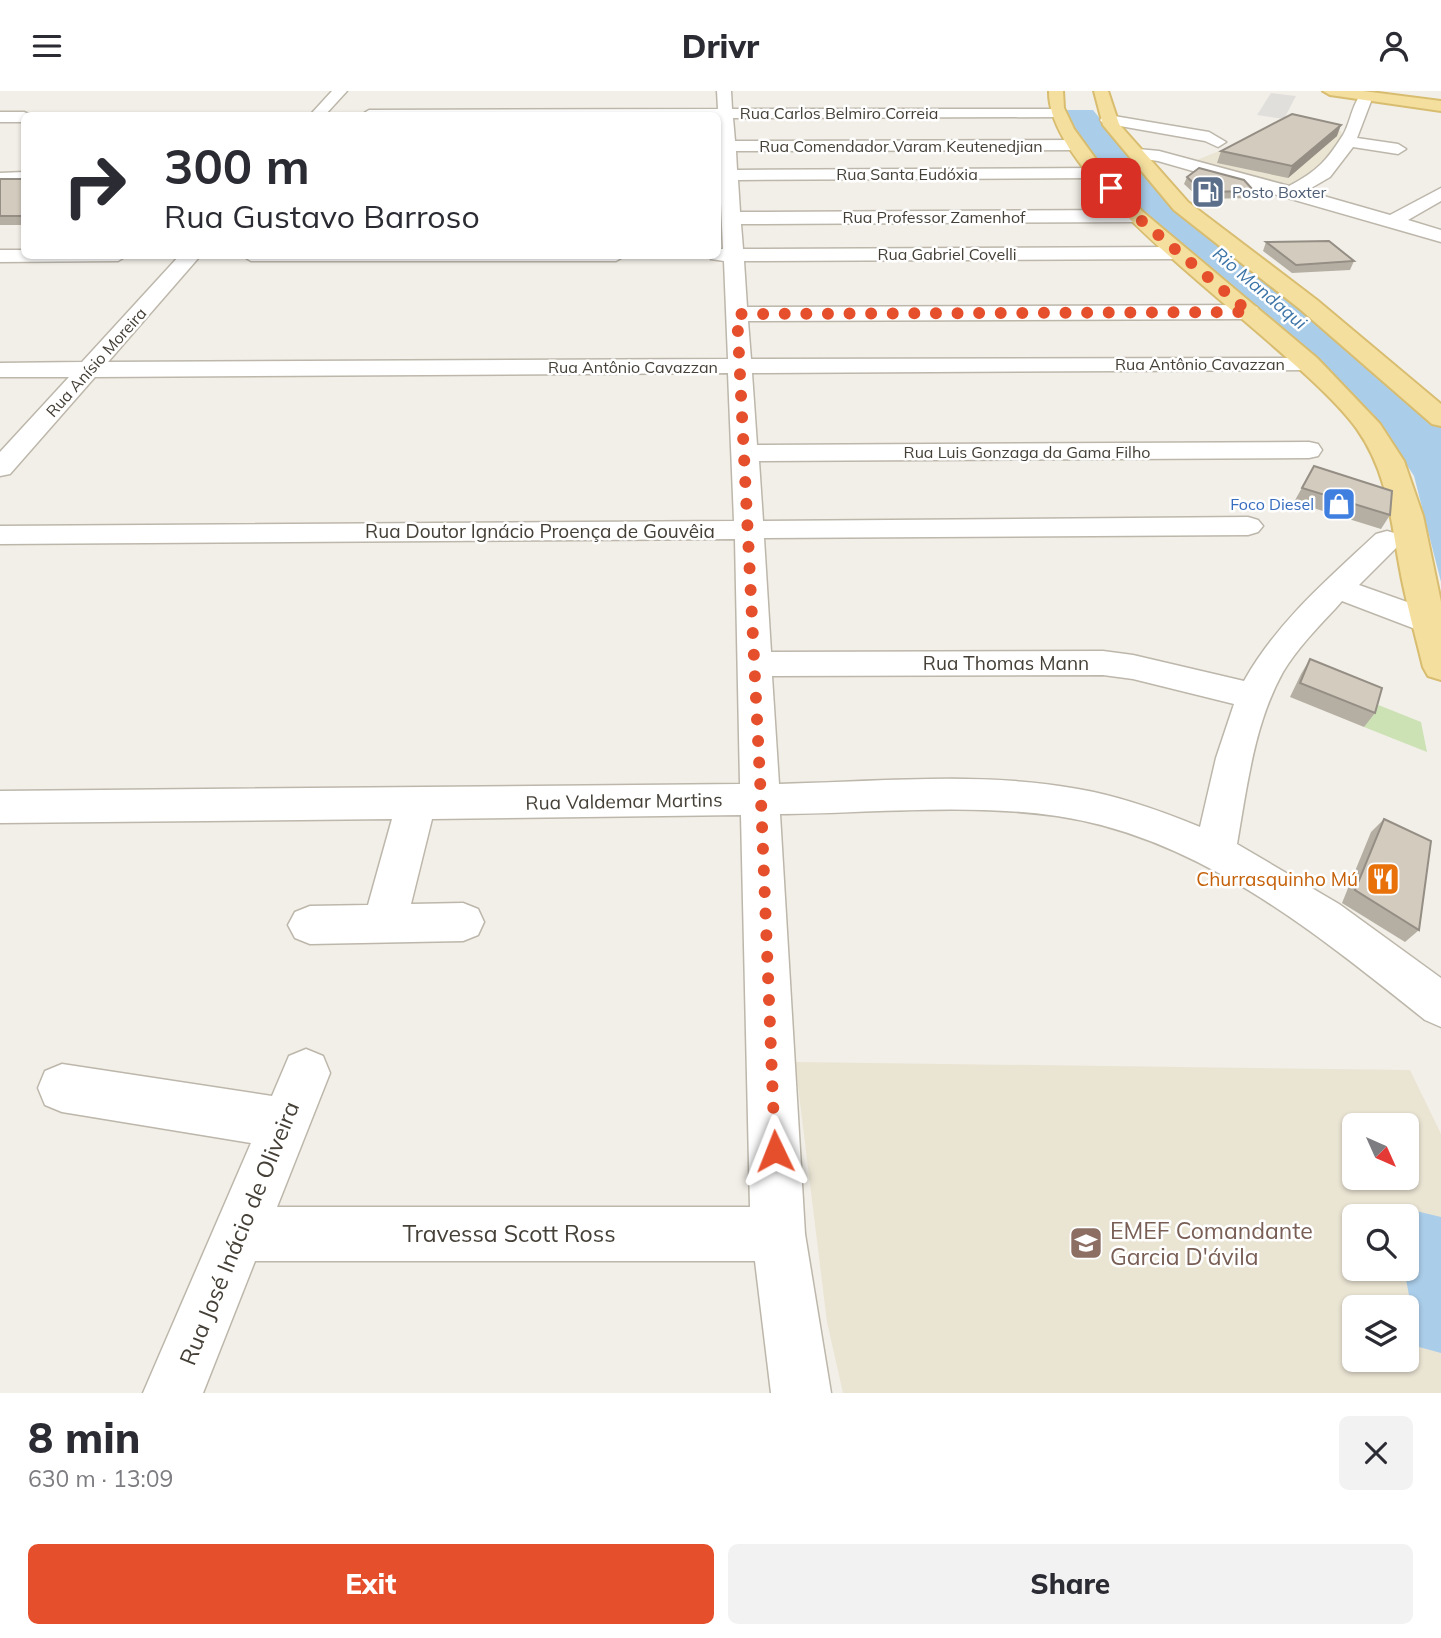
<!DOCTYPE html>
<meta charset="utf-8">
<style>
body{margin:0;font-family:Mulish,sans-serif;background:#f2f2f3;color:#2b2b33;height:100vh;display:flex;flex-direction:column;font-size:26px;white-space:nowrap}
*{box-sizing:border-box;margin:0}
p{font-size:23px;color:#7c7c81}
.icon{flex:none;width:38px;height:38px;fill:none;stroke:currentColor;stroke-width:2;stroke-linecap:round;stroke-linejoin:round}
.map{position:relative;height:1302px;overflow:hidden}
.side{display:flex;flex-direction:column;background:#fff;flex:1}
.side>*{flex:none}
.top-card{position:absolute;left:21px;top:21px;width:700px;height:147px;border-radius:10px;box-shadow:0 2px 5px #0004;background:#fff;color:#2b2b33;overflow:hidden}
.needle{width:46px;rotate:135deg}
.controls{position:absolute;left:1342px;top:1022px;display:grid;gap:14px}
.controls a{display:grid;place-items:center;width:77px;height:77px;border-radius:10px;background:#fff;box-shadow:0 2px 5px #0004;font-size:35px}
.pin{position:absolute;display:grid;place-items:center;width:60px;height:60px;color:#fff;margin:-30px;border-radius:14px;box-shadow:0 4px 10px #0006}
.me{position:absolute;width:77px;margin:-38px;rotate:358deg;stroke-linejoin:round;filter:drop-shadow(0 0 5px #0008)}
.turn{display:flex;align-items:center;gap:24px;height:147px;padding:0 28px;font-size:32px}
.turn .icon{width:91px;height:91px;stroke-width:2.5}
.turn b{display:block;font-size:49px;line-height:60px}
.round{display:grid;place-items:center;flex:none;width:74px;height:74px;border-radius:10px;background:#f2f2f3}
.head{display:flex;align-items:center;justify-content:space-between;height:119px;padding:0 28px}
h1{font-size:42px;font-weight:800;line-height:52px}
.action{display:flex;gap:14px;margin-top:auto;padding:14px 28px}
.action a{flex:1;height:80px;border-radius:10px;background:#e54f2c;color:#fff;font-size:28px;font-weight:800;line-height:80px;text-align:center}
.action a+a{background:#f2f2f3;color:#2b2b33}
header{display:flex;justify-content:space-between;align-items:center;height:91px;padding:0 28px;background:#fff;font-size:32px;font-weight:800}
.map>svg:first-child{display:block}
</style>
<header><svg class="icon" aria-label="menu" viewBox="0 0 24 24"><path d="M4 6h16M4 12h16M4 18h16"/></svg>Drivr<svg class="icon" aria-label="person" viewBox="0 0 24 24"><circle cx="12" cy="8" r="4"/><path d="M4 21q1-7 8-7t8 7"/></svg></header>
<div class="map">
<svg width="1441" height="1302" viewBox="0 0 1441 1302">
<rect width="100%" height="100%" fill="#f2efe8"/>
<path fill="#eae4d3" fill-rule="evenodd" d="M1288,32l53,8 1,5 -11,18 -17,18 -27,17 -95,-27z
M795,971l615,8 31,64v259h-598l-16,-71zM1354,1034h53v53h-53zM1354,1125h53v53h-53zM1354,1216h53v53h-53z"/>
<path fill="#cce2b4" d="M1371,611l50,20 6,30 -63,-25z"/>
<path fill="#e1dfdc" d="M1271,2l25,3 -12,23 -27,-4z"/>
<path fill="#aacde9" d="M1063,19h30l35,43 300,260 13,14v155l-27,-106 -40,-61 -39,-40 -198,-168 -37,-43z
M1391,1114l50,12v136l-22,-6 -15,-78h3v-53h-14z"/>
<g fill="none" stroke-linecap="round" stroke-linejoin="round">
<defs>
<path id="minor" d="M332,0h15l-22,24h-15z
M717,0h14l1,18h326l7,4 -7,4 -325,1 2,23 342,-1 8,5 -8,5 -341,1 1,19 360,-2 9,5 -9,5 -359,2 2,32 396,-2 9,6 -9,6 -395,2 2,25 434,-2 7,2 3,4 -3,4 -7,2 -433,2 3,46 502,-2 8,2 3,5 -3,5 -8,2 -501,2 3,38 565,-1 4,5 -4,5 -8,2 -556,3 5,72 552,-3 9,2 4,6 -4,6 -9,2 -550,3 4,60 485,-4 10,3 5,6 -5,6 -10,3 -484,3 7,114 332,-1 30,4 111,26c33,-59 84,-102 132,-147l11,-3 11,3 4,6 -4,6 -39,39 82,29v16l-11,3 -12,-3 -76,-29 -7,8c-19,20 -38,40 -52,63 -29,52 -36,115 -46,172l102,60 102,74v49l-16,-7c-109,-87 -226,-183 -368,-204 -91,-13 -185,-3 -277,-2l25,420 26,159h-60l-16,-132h-500l-52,132h-60l108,-250 -189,-31 -17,-7 -7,-17 7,-17 17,-7 210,32 17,-40 17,-7 17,7 7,17 -53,134h473l-9,-392 -309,4 -21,85 52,-1 15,6 6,13 -6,13 -15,6 -153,3 -15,-6 -7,-13 7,-13 15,-6 58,-1 24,-86 -392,4v-32l740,-7 -5,-245 -735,5v-18l734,-5 -6,-148 -633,4 -85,97 -10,2v-24l69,-75h-69v-14l82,-1 98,-107h21l-93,107 620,-3 -4,-98 -13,-2 -3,-4h10v-6h5l-3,-69h-2v-10h2l-2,-55h-357l8,-5 349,-1zM1103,584l30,4 101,25 -18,54 -16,69c-39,-16 -80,-31 -122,-38 -98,-18 -200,-7 -299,-5l-7,-108z
M1366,1l7,4 -16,42 41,6 8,5 -8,5 -45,-7 -23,30 -24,14 84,24 51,-27v13l-33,19 33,10v12l-283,-81 -26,-4 -2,-3 8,-5 21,2 130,35c29,-15 38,-26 54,-51 8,-12 10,-39 23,-43z
M0,21h24l7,3h-7v7h-24z
M1108,24l101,17 17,10 -8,5 -13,-6 -102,-18 -3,-3 3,-3z
M24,81v10l-24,1v-10z
M0,159h24v5h104l-10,6 -118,1z
M241,164h385l-10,6h-365z"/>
<path id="major" d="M1049,0h14l1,17 10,21 29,40 40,43 174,146 63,66 24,37 19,55 18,86v78l-13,-4 -5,-9c-7,-29 -15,-58 -21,-87 -11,-54 -12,-104 -45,-151 -61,-85 -310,-240 -308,-338z
M1094,0h14l11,33 69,78 129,98 124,104v22l-9,-2 -131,-114 -127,-100 -71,-85z
M1323,0h40l78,10v10l-111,-16z"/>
</defs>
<use href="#minor" stroke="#bdb7ab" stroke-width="3"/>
<use href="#major" stroke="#d8bd70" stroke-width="4"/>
<use href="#minor" fill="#fff" fill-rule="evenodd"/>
<use href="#major" fill="#f4df9e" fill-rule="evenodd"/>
</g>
<path fill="#b5afa3" d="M1337,45l-49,42 -71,-15 4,-12z
M1187,86l67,14 -2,7 -52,1 -16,-15z
M0,88h24v46h-24z
M1266,151l88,19 -4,9 -58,3 -29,-22z
M1314,375l76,49 -9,14 -87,-27z
M1310,568l65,54 -11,14 -74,-30 11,-23z
M1384,728l35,111 -14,12 -63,-39 29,-71z"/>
<path fill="#948e85" d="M1341,34l-4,11 -49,42 4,-12z"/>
<path fill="#d3cbbe" stroke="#948e85" stroke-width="2" d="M1292,23l49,11 -49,41 -71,-15z
M1199,77l45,12 10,11 -51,1 -16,-15z
M0,88h24v37h-24z
M1329,150l25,20 -58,4 -30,-23z
M1314,375l78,25 -2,24 -88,-27z
M1310,568l72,29 -7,25 -75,-30z
M1384,728l47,22 -12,89 -64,-40z"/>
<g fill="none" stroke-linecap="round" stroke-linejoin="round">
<path stroke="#e54f2c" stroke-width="12" stroke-dasharray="0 21.6" d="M775,1060l-14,-351 -24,-486 512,-2 -113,-96 -25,-28"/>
</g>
<defs>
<symbol id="fuel-square" viewBox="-11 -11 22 22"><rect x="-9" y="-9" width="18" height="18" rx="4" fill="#5c6f8a" stroke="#fff"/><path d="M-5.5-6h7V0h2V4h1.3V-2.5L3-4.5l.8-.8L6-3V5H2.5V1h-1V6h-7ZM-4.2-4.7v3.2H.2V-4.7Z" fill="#fff"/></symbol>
<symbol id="shop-square" viewBox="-11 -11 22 22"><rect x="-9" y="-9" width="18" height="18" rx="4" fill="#3f7fe0" stroke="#fff"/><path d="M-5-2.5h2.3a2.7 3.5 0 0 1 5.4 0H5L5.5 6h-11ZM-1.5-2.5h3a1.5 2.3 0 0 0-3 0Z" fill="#fff"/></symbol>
<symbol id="restaurant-square" viewBox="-11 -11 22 22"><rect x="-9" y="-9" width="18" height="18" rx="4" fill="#e8710a" stroke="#fff"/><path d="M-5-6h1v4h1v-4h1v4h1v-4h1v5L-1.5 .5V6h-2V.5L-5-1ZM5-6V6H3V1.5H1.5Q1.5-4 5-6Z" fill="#fff"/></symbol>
<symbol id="school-square" viewBox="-11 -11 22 22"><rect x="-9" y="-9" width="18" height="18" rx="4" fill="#8d6e63" stroke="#fff"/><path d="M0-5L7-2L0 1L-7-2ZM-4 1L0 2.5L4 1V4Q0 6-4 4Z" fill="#fff"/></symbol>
</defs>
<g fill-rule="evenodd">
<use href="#fuel-square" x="1189" y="82" width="38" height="38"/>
<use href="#shop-square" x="1320" y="394" width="38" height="38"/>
<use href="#restaurant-square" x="1364" y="769" width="38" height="38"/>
<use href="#school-square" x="1067" y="1133" width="38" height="38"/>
</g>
<g text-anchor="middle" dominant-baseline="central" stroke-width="5" stroke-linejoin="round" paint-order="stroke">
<g font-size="16" fill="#454037" stroke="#fff">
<text x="839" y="22">Rua Carlos Belmiro Correia</text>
<text x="901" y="55">Rua Comendador Varam Keutenedjian</text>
<text x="907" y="83">Rua Santa Eudóxia</text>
<text x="934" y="126">Rua Professor Zamenhof</text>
<text x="947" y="163">Rua Gabriel Covelli</text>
<text transform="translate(96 271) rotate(-48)">Rua Anísio Moreira</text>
<text x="1200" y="273">Rua Antônio Cavazzan</text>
<text x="633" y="276">Rua Antônio Cavazzan</text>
<text x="1027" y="361">Rua Luis Gonzaga da Gama Filho</text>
</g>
<g font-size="16" fill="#4e5e75" stroke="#fff" text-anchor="start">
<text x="1232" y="101">Posto Boxter</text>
</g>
<g font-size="16" fill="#366cbe" stroke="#fff" text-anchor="end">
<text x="1314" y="413">Foco Diesel</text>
</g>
<g font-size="18" font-style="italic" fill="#3b74a6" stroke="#fff">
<text transform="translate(1260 197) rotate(40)">Rio Mandaqui</text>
</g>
<g font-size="19" fill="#454037" stroke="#fff">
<text x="540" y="440">Rua Doutor Ignácio Proença de Gouvêia</text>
<text x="1006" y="572">Rua Thomas Mann</text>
<text transform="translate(624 710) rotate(-1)">Rua Valdemar Martins</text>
</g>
<g font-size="19" fill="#c56008" stroke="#fff" text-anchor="end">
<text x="1358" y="788">Churrasquinho Mú</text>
</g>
<g font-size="23" fill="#785e54" stroke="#fff" text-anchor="start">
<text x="1110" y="1139">EMEF Comandante<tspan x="1110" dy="26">Garcia D'ávila</tspan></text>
</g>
<g font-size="23" fill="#454037" stroke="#fff">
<text transform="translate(239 1142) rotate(-68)">Rua José Inácio de Oliveira</text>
<text x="509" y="1142">Travessa Scott Ross</text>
</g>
</g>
</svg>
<div class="controls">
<a><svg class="needle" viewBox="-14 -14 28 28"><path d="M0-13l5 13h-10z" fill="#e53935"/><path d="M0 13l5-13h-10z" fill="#7c7c81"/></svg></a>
<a><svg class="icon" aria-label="search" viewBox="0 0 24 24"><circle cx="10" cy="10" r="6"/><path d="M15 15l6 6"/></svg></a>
<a><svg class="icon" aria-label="layers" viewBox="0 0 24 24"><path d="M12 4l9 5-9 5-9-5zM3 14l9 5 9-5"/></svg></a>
</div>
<div class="pin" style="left:1111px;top:97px;background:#d93025"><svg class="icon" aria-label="arrive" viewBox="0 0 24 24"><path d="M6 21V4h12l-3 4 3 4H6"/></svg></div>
<svg class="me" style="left:775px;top:1060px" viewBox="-20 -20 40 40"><path d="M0-17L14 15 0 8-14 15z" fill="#e54f2c" stroke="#fff" stroke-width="4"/></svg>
<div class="top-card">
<div class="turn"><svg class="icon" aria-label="right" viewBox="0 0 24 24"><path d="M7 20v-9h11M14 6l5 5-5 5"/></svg><div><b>300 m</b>Rua Gustavo Barroso</div></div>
</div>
</div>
<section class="side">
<div class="head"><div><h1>8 min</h1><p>630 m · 13:09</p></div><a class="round"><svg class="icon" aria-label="close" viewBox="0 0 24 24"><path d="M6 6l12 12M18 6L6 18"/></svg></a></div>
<div class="action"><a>Exit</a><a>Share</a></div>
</section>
